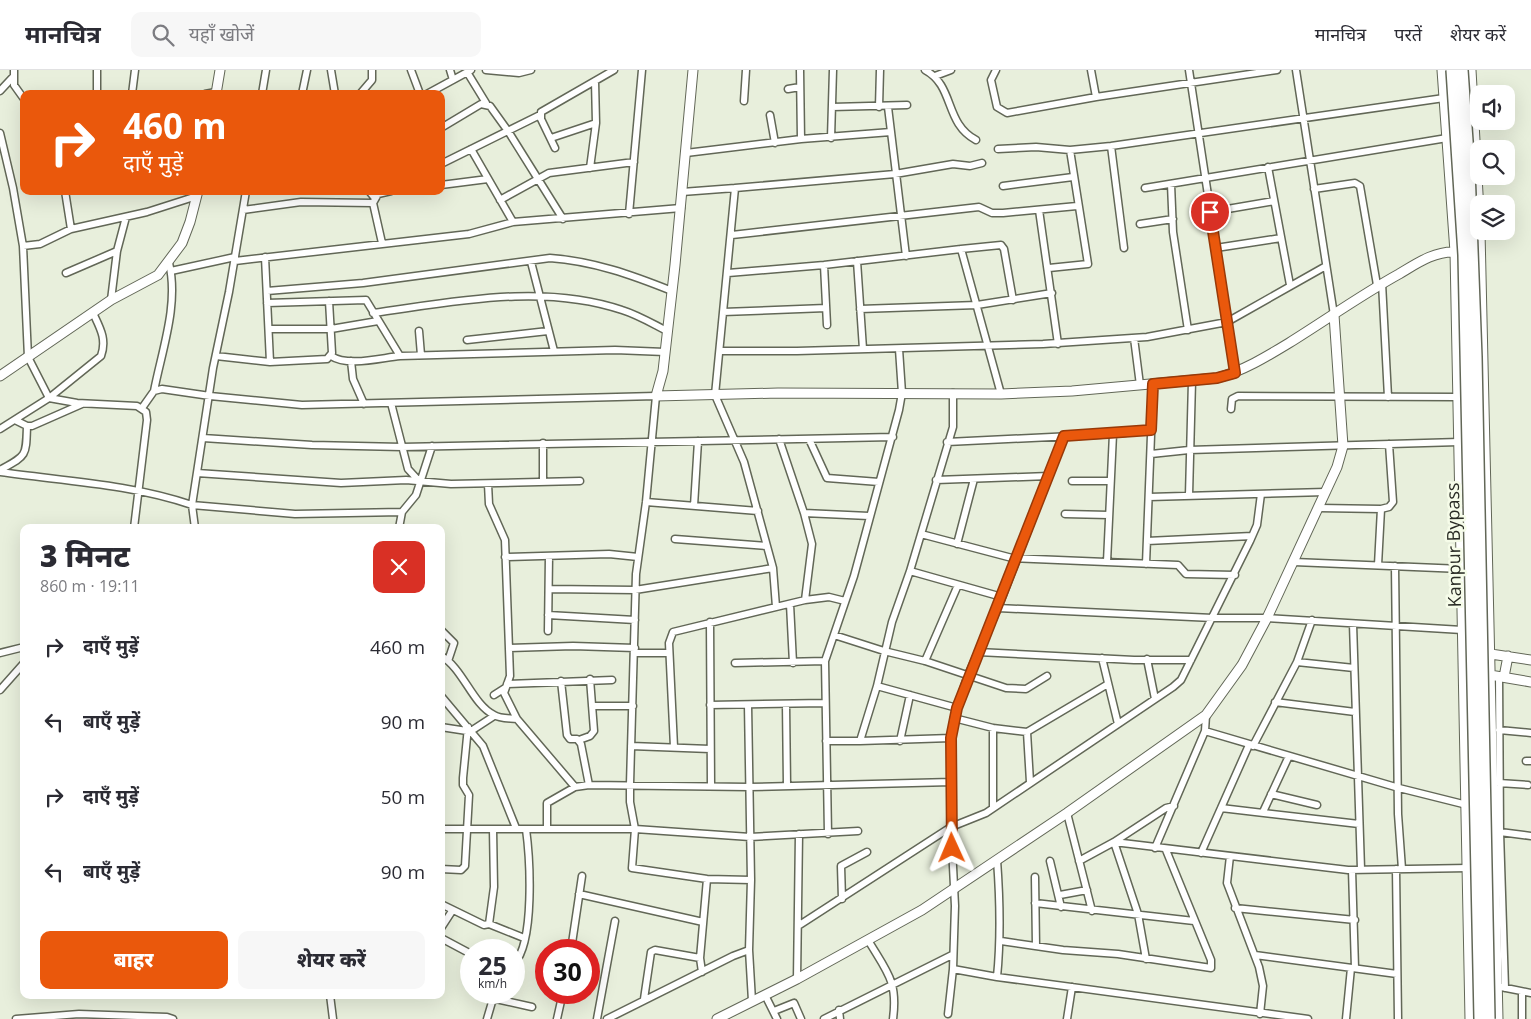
<!DOCTYPE html>
<html lang="hi">
<meta charset="utf-8">
<style>
body{margin:0;font-family:"Open Sans","Noto Sans Devanagari",sans-serif;background:#f7f7f7;color:#2b2b33;height:100vh;display:flex;flex-direction:column;font-size:19px;white-space:nowrap}
*{box-sizing:border-box;margin:0}
p{font-size:16px;color:#7c7c81}
.icon{flex:none;width:28px;height:28px;fill:none;stroke:currentColor;stroke-width:2;stroke-linecap:round;stroke-linejoin:round}
.map{position:relative;flex:1;overflow:hidden}
.details{position:absolute;left:20px;top:454px;width:425px;height:475px;display:flex;flex-direction:column;background:#fff;border-radius:10px;box-shadow:0 5px 20px #0002}
.details>*{flex:none}
.banner{position:absolute;left:20px;top:20px;width:425px;height:105px;border-radius:10px;box-shadow:0 5px 20px #0002;background:#ea580c;color:#fff;overflow:hidden}
.buttons{position:absolute;left:1470px;top:15px;display:grid;gap:10px}
.buttons a{display:grid;place-items:center;width:45px;height:45px;border-radius:10px;background:#fff;box-shadow:0 5px 20px #0002;font-size:25px}
.speed{position:absolute;left:460px;top:869px;display:flex;gap:10px;font-size:25px;font-weight:700;text-align:center}
.speed>*{display:grid;place-content:center;width:65px;height:65px;border-radius:50%;background:#fff;box-shadow:0 5px 20px #0002;line-height:1}
.speed small{font-size:12px;font-weight:400}
.speed .limit{border:8px solid #d22;background:#fff;color:#111}
.pin{position:absolute;display:grid;place-items:center;width:42px;height:42px;color:#fff;margin:-21px;border:2px solid #fff;border-radius:50%;box-shadow:0 1px 5px #0007}
.me{position:absolute;width:55px;margin:-28px;rotate:359deg;stroke-linejoin:round;filter:drop-shadow(0 0 4px #0008)}
.turn{display:flex;align-items:center;gap:18px;height:105px;padding:0 20px;font-size:22px}
.turn .icon{width:65px;height:65px;stroke-width:2.5}
.turn b{display:block;font-size:35px;line-height:42px}
.round{display:grid;place-items:center;flex:none;width:52px;height:52px;border-radius:10px;background:#f7f7f7}
.head{display:flex;align-items:center;justify-content:space-between;height:85px;padding:0 20px}
h1{font-size:30px;font-weight:800;line-height:38px}
.cta{display:flex;gap:10px;margin-top:auto;padding:10px 20px}
.cta a{flex:1;height:58px;border-radius:10px;background:#ea580c;color:#fff;font-size:20px;font-weight:800;line-height:58px;text-align:center}
.cta a+a{background:#f7f7f7;color:#2b2b33}
ul{padding:0;list-style:none}
li{display:flex;align-items:center;gap:15px;height:75px;padding:0 20px}
li div{flex:1}
li b{display:block;font-size:19px}
li em{font-style:normal}
header{display:flex;align-items:center;gap:30px;box-sizing:border-box;height:70px;padding:0 25px;background:#fff;border-bottom:1px solid #e1e1e2}
header strong{font-size:24px}
nav{display:flex;gap:28px;margin-inline-start:auto;font-size:18px}
.search{width:350px;height:45px;background:#f7f7f7;display:flex;align-items:center;gap:12px;box-sizing:border-box;padding:0 18px;border-radius:10px;color:#7c7c81;font-size:19px}
.map>svg:first-child{display:block}
</style>
<header>
<strong>मानचित्र</strong>
<div class="search"><svg class="icon" aria-label="search" viewBox="0 0 24 24"><circle cx="10" cy="10" r="6"/><path d="M15 15l6 6"/></svg>यहाँ खोजें</div>
<nav><a>मानचित्र</a><a>परतें</a><a>शेयर करें</a></nav>
</header>
<div class="map">
<svg width="1531" height="949" viewBox="0 0 1531 949">
<rect width="100%" height="100%" fill="#e8efdc"/>
<g fill="none" stroke-linecap="round" stroke-linejoin="round">
<defs>
<path id="street" d="M14,0v15l10,14
M97,0v24
M331,0l4,24
M411,0l9,24
M450,0l3,10
M486,0l33,3 12,-3
M800,0l1,69
M925,0c30,16 19,53 51,70
M996,0l-5,10 6,27 10,6 89,-16 181,-27
M1091,0l5,27
M1189,0l46,303
M1296,0l38,245
M467,2l19,31
M935,6l16,-6
M788,19l12,-2
M0,21l12,-13
M132,24l3,-24
M205,24l11,-2
M262,24l4,-24
M302,24l5,-24
M360,24l12,-14v-10
M427,24l44,-24
M744,31l2,-31
M832,37l75,-2
M879,37l1,-37
M888,37l18,149
M770,45l5,28
M441,58l40,-24 9,2 18,25 55,88
M0,63l13,55 10,58 17,-2 31,-15 76,-17 50,-16
M551,68l45,-15
M831,68l2,-68
M1111,76l13,102
M555,78l-14,-29v-7l73,-42
M471,79l42,73
M998,79l38,-2 34,3 41,-4 333,-48
M686,83l115,-14 90,-7
M441,94l99,-49
M1268,97l22,118
M590,98l6,-45 -1,-42
M1171,114l2,48 15,98
M441,115l47,-6
M1003,116l70,-9
M735,118l160,-14 58,-10 17,2 12,-3
M1145,118l302,-50
M1314,119l41,-6 5,3 17,99
M65,121l6,38
M246,121l-17,101 -16,76 -21,137 103,9 107,-2 14,-17 16,-49
M369,121l5,6
M682,122l53,-4 -20,207 29,67 29,106 3,39
M500,130l49,-27 85,-11
M243,140l58,-8 72,1
M1039,140l19,134
M1210,142l64,-11
M629,144l13,-144
M1140,154l33,-5
M732,165l247,-28 13,6h11l74,-7
M382,173l-9,-40 5,-9 13,-3
M23,176l5,111 21,41 28,5 60,3 9,6 1,8 -13,108
M1216,178l65,-10
M265,187l5,105
M235,191l234,-27 44,-12 168,-14
M857,191l6,88
M531,192l23,89
M824,195l3,60
M1049,198l39,-4 -18,-114
M171,201l64,-14
M66,203l51,-22
M728,203l96,-8 137,-16
M1382,213l6,114
M267,221l96,-8 187,-25c43,3 82,17 122,33
M111,230l6,-49 9,-34
M267,233l99,-3 34,56 215,-6 50,2
M860,239l117,-4 75,-12
M723,242l103,-4
M373,243c81,-11 169,-30 249,-3 16,5 31,14 45,21
M269,259h62l47,-8
M419,261l2,24
M1134,268l6,47
M467,270l81,-9
M720,281h77l246,-7 104,-7 80,-15 99,-56
M216,286l54,6 57,-3 5,-6 -3,-52
M331,286c17,11 49,2 69,0
M351,291l2,18 11,25
M154,321c8,-41 25,-87 15,-128
M1001,324l-40,-145 40,-4 3,4 9,51
M391,333l17,66 11,12
M142,338l12,-17 8,-2 48,7 92,9 354,-9 -10,106 -10,72 -6,210v18l5,27 -3,39 75,11 44,1
M1231,339l1,-10 6,-3 220,1
M15,350l12,6h5l50,-22
M0,359l49,-31 52,-42c6,-17 -1,-28 -8,-43
M203,368l109,7 90,2 491,-10
M779,369l25,74 8,31 -7,56
M809,369l18,39 52,4
M947,372l166,-8 38,-4
M543,373v39
M1151,384l38,-4 270,-8
M0,400c27,-15 26,-13 27,-44
M0,402c63,9 131,12 192,33l3,23
M197,403l144,10 65,-3 45,4 129,-3
M936,410l113,-4
M1072,411h38
M488,414l1,20 16,36 5,136 -6,17 13,26 58,68
M1189,425l3,-114
M1149,427l177,-5
M646,432l112,9
M694,436l4,-65
M1319,438l62,1 8,-2 4,-5 -4,-58
M804,443l65,3
M1065,444l44,1
M399,458l3,-16
M921,464l91,24 166,7 8,9 49,1
M675,469l91,7
M1147,471l105,-5
M957,474l17,-65
M505,487l104,-3 29,3
M1107,492l6,-128
M1294,492l168,7
M1146,494l7,-180
M1378,495l3,-56
M1395,496l3,248 4,55
M910,501l92,26
M549,519l86,1 138,-22
M790,534l3,59
M998,538l215,10h54l195,12
M548,545l87,5
M710,552l1,164
M1353,554l8,245
M441,560l13,13 -6,18
M548,561l1,-75
M834,565l50,16 41,10 81,27 20,1 21,-13
M509,578l64,-2 62,2
M978,582l156,8h57
M0,583l24,-6
M635,583h34
M441,586c22,12 31,48 53,59 6,4 16,3 23,4
M1102,588l16,66
M1147,589l8,40
M925,591l33,-76
M1297,592l57,6
M735,593l90,-2
M1499,606l1,156 5,156
M561,611l6,54 3,4h7l4,5 8,41
M507,614l105,-4
M877,616l80,22
M0,620l24,-27
M494,625l11,-7
M441,626l42,50 33,82
M1275,632l80,10
M786,634l1,81
M710,635l115,-2
M748,635l3,175 -2,70 3,51
M592,636h41
M954,648l39,10 34,4
M441,657l26,4
M993,658v80
M1499,660l32,3
M471,661l23,-15
M1205,661l194,57 68,17
M579,670l11,-4 4,-5 -4,-52
M826,671h34l17,-55 15,-64 18,-51 43,-144v-34
M860,671l91,-3
M900,671l10,-46
M631,676l79,3
M1253,676l44,-84 15,-42
M674,677l-5,-104 4,-11 132,-32 24,-3 16,4
M1526,691h5
M1030,712l-3,-50 81,-48
M1499,713l29,2
M1271,724l46,11
M1221,738l138,16
M1263,742l26,-56
M1067,743l25,98
M441,759h194l115,8 108,-6
M547,759v-26l28,-16 14,-2 160,2 203,-5
M1500,762l31,4
M828,764l-3,-173 29,-85 45,-166 3,-17 -3,-44
M1155,778l50,-117 1,-16
M1201,783l48,-108
M1230,786l-3,27 32,84 4,19 -3,28
M1050,791l11,46
M1079,791l35,-19 52,-34 8,-2
M441,799l20,1 4,-4 4,-71 -6,-10v-7l5,-51
M1396,799l2,150
M1352,800l3,98
M1035,807l1,69
M579,824l124,28
M1060,825l27,-5
M842,829l-1,-33 26,-14
M1035,833l159,18
M441,834l43,21 5,-1 5,-37 -1,-58
M1235,838l120,12
M489,854l35,14
M798,856l153,-99 35,-14 187,-126 8,-7 69,-139 7,-16 4,-31
M441,858l11,-17
M441,868l30,16
M868,870c19,32 30,41 25,79
M1001,871l62,9 55,4 93,14v-8l-45,-110
M571,880l11,-74
M1255,885l142,19
M1146,889l-8,-45 -24,-72 234,28 121,-2
M514,894c21,-22 16,-105 12,-135
M953,899l44,8 311,42
M702,902l-2,-14 7,-79
M997,907c4,-39 3,-77 0,-117
M797,909l2,-145
M1501,917l30,6
M330,925l3,24
M765,925l12,24
M644,929l7,-47 4,-2 45,8
M839,940l1,9
M774,941l20,-8 7,16
M948,944l5,-45 2,-63 -4,-79v-89l3,-20 14,-43 30,-67 66,-172
M16,949l63,-5 88,3 6,2
M487,949l5,-17 4,-3 36,8
M557,949l6,-27
M597,949l18,-98
M607,949l126,-63 16,-6
M824,949l128,-64
M1067,949l5,-32
M1346,949l5,-51
M1522,949v-27"/>
<path id="secondary" d="M693,0l-18,195 -12,106 -7,25 122,-3 223,1 71,-3 145,-13c26,-7 49,-21 72,-35 37,-23 72,-48 110,-69 17,-10 35,-23 56,-22
M1442,0l13,182 15,767
M1471,0l8,141
M216,24l4,-24
M1480,161l18,788
M0,306l111,-76 47,-25 24,-32 8,-21 8,-31
M1484,583l47,7
M1484,604l47,8
M1504,607l4,-21
M717,949l80,-40 125,-69 145,-97 139,-98 36,-50 25,-47 70,-151 6,-21 -9,-131"/>
</defs>
<use href="#street" stroke="#626757" stroke-width="9"/>
<use href="#secondary" stroke="#626757" stroke-width="11"/>
<use href="#street" stroke="#fff" stroke-width="6"/>
<use href="#secondary" stroke="#fff" stroke-width="9"/>
<defs>
<path id="highway-bridge" d="M1452,0l12,185 16,764
M1462,0l7,99 7,188 13,662"/>
</defs>
<use href="#highway-bridge" stroke="#626757" stroke-width="14" stroke-linecap="butt"/>
<use href="#highway-bridge" stroke="#fff" stroke-width="11"/>
</g>
<g fill="none" stroke-linecap="round" stroke-linejoin="round">
<defs>
<path id="route" d="M952,778l-1,-110 6,-30 107,-272 87,-6 2,-46 64,-6 18,-5 -25,-161"/>
</defs>
<use href="#route" stroke="#983908" stroke-width="12"/>
<use href="#route" stroke="#ea580c" stroke-width="9"/>
</g>
<g text-anchor="middle" dominant-baseline="central" stroke-width="5" stroke-linejoin="round" paint-order="stroke">
<g font-size="18" fill="#292b24" stroke="#f6fce9">
<text transform="translate(1453 475) rotate(-91)">Kanpur Bypass</text>
</g>
</g>
</svg>
<div class="buttons">
<a><svg class="icon" aria-label="sound" viewBox="0 0 24 24"><path d="M4 9h4l5-4v14l-5-4H4zM17 9q2 3 0 6"/></svg></a>
<a><svg class="icon" aria-label="search" viewBox="0 0 24 24"><circle cx="10" cy="10" r="6"/><path d="M15 15l6 6"/></svg></a>
<a><svg class="icon" aria-label="layers" viewBox="0 0 24 24"><path d="M12 4l9 5-9 5-9-5zM3 14l9 5 9-5"/></svg></a>
</div>
<div class="speed"><div>25<small>km/h</small></div><div class="limit">30</div></div>
<div class="pin" style="left:1210px;top:142px;background:#d93025"><svg class="icon" aria-label="arrive" viewBox="0 0 24 24"><path d="M6 21V4h12l-3 4 3 4H6"/></svg></div>
<svg class="me" style="left:952px;top:778px" viewBox="-20 -20 40 40"><path d="M0-17L14 15 0 8-14 15z" fill="#ea580c" stroke="#fff" stroke-width="4"/></svg>
<div class="banner">
<div class="turn"><svg class="icon" aria-label="right" viewBox="0 0 24 24"><path d="M7 20v-9h11M14 6l5 5-5 5"/></svg><div><b>460 m</b>दाएँ मुड़ें</div></div>
</div>
<section class="details">
<div class="head"><div><h1>3 मिनट</h1><p>860 m · 19:11</p></div><a class="round" style="background:#d93025;color:#fff"><svg class="icon" aria-label="close" viewBox="0 0 24 24"><path d="M6 6l12 12M18 6L6 18"/></svg></a></div>
<ul>
<li><svg class="icon" aria-label="right" viewBox="0 0 24 24"><path d="M7 20v-9h11M14 6l5 5-5 5"/></svg><div><b>दाएँ मुड़ें</b></div><em>460 m</em></li>
<li><svg class="icon" aria-label="left" viewBox="0 0 24 24"><path d="M17 20v-9H6M10 6l-5 5 5 5"/></svg><div><b>बाएँ मुड़ें</b></div><em>90 m</em></li>
<li><svg class="icon" aria-label="right" viewBox="0 0 24 24"><path d="M7 20v-9h11M14 6l5 5-5 5"/></svg><div><b>दाएँ मुड़ें</b></div><em>50 m</em></li>
<li><svg class="icon" aria-label="left" viewBox="0 0 24 24"><path d="M17 20v-9H6M10 6l-5 5 5 5"/></svg><div><b>बाएँ मुड़ें</b></div><em>90 m</em></li>
</ul>
<div class="cta"><a>बाहर</a><a>शेयर करें</a></div>
</section>
</div>
